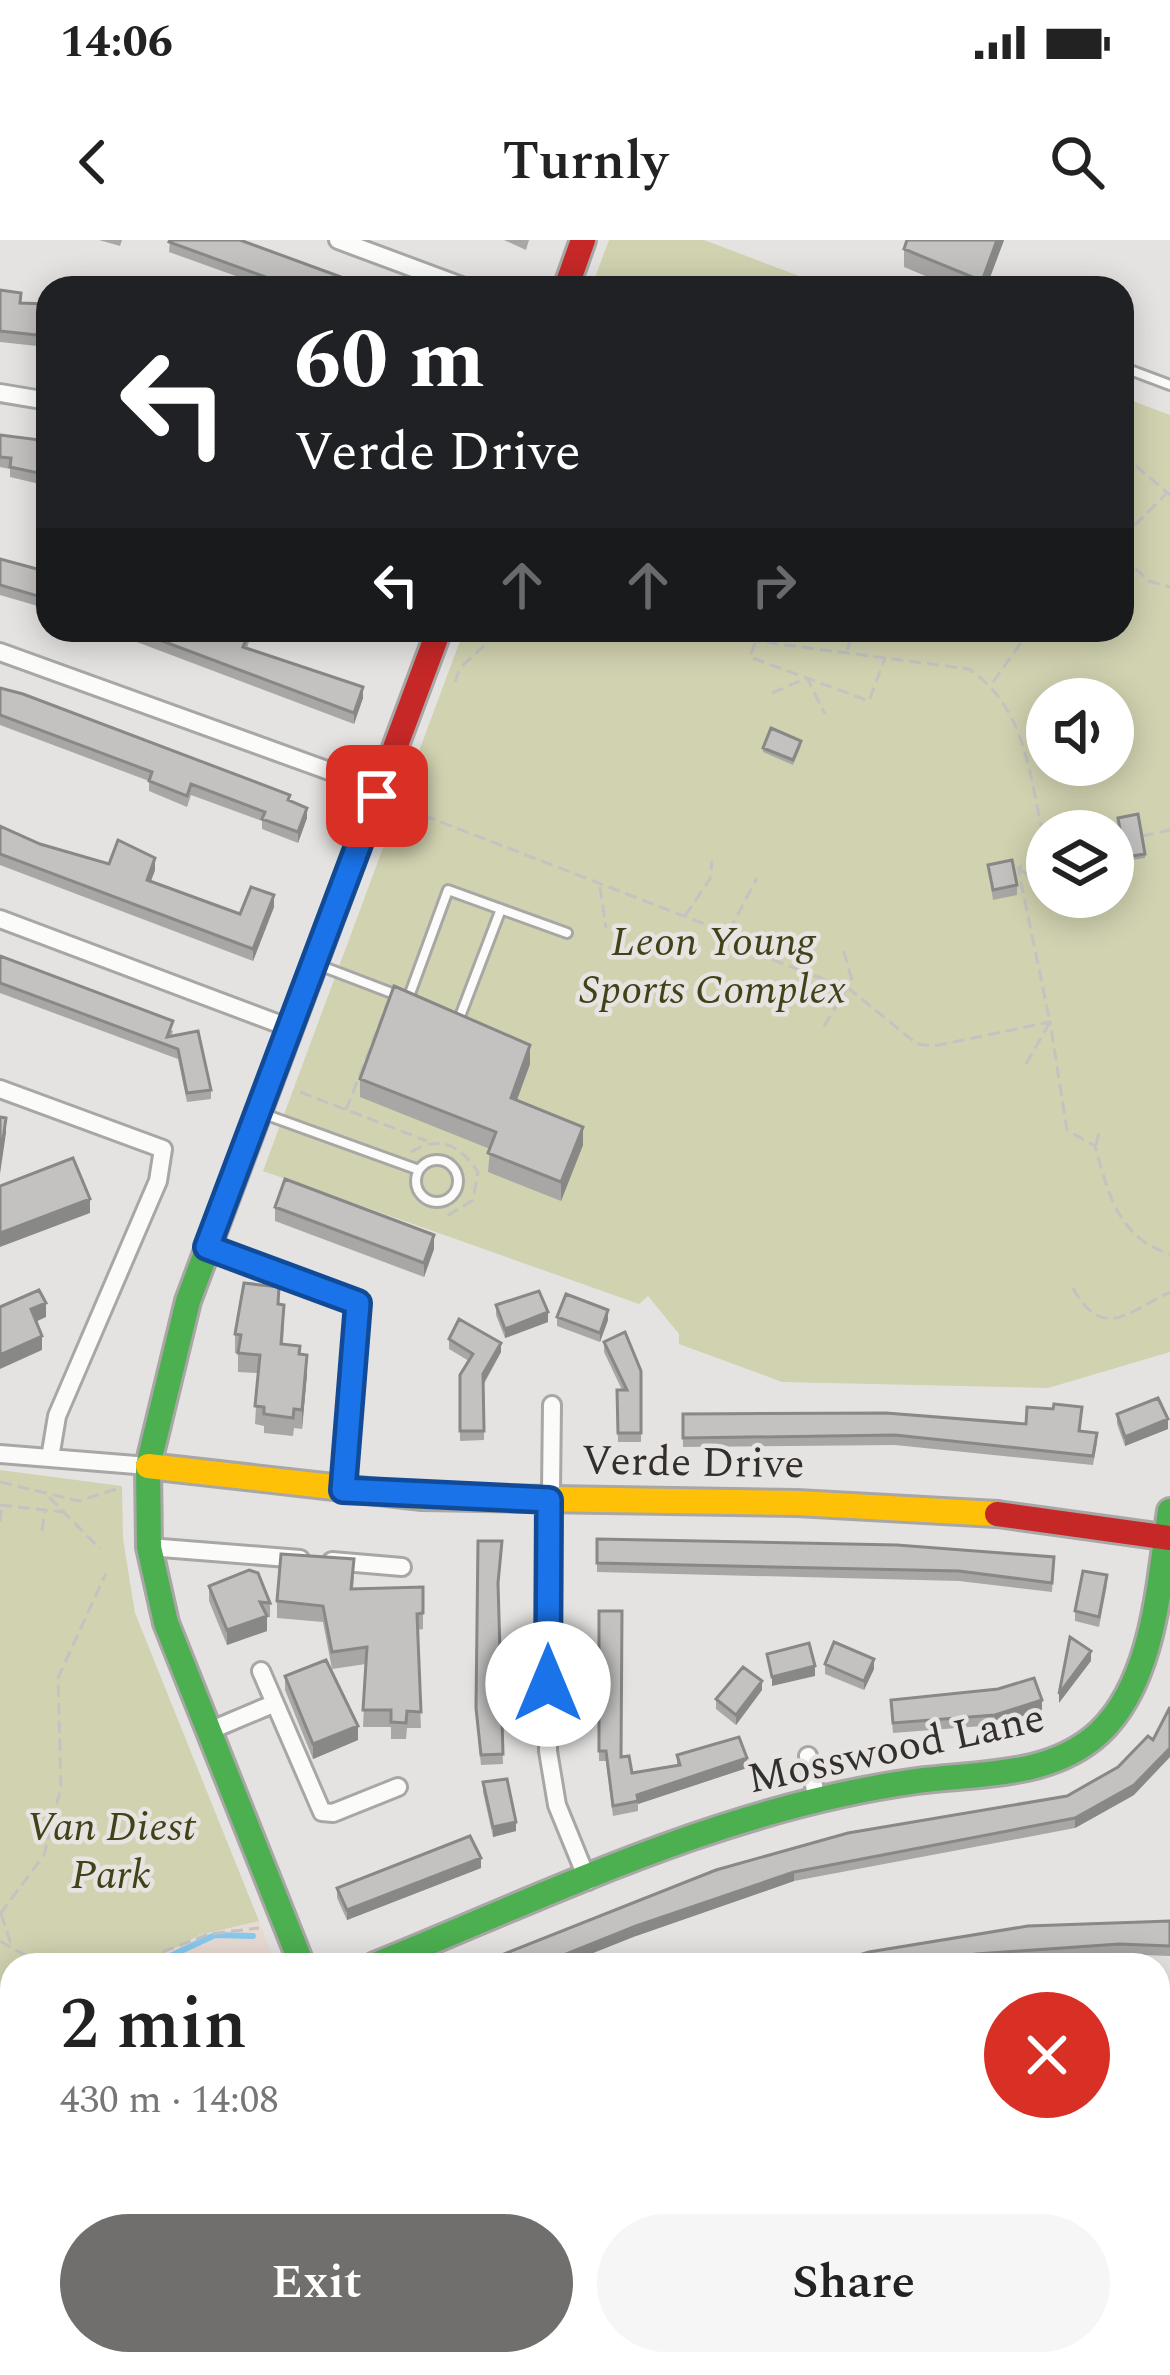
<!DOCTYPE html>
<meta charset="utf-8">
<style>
body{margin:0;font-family:Spectral,serif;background:#f6f6f6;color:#222;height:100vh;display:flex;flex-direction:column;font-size:45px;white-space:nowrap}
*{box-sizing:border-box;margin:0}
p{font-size:39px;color:#767676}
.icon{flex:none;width:66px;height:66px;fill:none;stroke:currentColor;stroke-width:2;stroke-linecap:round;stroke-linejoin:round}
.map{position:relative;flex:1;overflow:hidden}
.panel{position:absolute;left:0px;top:1713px;width:1170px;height:423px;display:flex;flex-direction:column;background:#fff;border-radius:36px 36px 0 0;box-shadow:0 6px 30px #0003}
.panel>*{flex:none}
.top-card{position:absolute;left:36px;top:36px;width:1098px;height:366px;border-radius:36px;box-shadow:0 6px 30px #0003;background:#202124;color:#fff;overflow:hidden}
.controls{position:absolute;left:1026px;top:438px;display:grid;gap:24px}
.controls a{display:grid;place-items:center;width:108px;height:108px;border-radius:50%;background:#fff;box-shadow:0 6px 30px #0003;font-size:60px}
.pin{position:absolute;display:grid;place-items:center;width:102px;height:102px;color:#fff;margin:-51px;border-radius:24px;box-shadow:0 6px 18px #0006}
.me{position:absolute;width:132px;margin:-66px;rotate:0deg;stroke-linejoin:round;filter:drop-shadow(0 0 9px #0008)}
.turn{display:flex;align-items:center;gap:42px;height:252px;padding:0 60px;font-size:54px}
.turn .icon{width:156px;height:156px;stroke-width:2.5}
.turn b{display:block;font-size:84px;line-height:102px}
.lanes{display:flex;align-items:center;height:114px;padding:0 60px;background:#0003;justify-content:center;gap:60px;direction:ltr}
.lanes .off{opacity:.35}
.round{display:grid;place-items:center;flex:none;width:126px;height:126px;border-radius:63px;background:#f6f6f6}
.headline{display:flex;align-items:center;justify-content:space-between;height:204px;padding:0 60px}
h1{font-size:72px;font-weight:600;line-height:90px}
.primary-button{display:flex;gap:24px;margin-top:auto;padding:24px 60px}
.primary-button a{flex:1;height:138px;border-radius:72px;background:#716f6d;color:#fff;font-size:48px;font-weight:600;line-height:138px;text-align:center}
.primary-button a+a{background:#f6f6f6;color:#222}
.status{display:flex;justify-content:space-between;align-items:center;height:84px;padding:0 60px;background:#fff;direction:ltr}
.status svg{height:33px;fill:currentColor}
header{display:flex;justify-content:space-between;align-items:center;height:156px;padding:0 60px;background:#fff;font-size:54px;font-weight:600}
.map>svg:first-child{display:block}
</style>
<div class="status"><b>14:06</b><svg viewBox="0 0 49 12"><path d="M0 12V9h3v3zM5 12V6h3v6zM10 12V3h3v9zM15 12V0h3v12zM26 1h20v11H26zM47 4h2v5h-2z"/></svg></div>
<header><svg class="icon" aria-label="back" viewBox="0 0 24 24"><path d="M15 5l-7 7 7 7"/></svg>Turnly<svg class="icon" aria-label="search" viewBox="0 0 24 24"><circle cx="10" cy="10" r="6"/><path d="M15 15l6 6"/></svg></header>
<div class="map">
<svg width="1170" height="2135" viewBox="0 0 1170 2135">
<rect width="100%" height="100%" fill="#e5e3e1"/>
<path fill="#e8dbd3" d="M259,1681l17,44h-134l58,-29z
M12,1801v323h420l4,11h-436v-325z"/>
<path fill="#d1d2b0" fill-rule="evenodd" d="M609,0h95l127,48h-240z
M1122,157l48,18v937l-122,36 -266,-6 -103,-38v-10l-31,-38 -9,8 -376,-133 201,-541h658zM1047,459h66v66h-66zM1047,591h66v66h-66z
M0,1230l122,16 1,53 12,74 124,308 -59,14 -58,30h-130v76l-12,9z"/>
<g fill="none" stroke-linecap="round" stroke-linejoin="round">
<path stroke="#88c9ee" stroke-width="6" d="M151,1725l64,-30 38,1
M0,1821l12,-9"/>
<defs>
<path id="lane" d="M1122,127l48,18
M321,726l76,29
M408,759l40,-109 119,43
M459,779l42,-110
M264,874l155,56
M416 941a21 21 0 1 1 42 0a21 21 0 1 1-42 0Z
M0,1840l12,-8"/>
<path id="street" d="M338,0l129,48
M0,153l48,8
M0,412l379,137
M0,679l290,109
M0,849l163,60 -5,32 -101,235 -7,42
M207,1008l151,55 -15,186
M552,1165l-4,346 9,54 31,76
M0,1214l148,12
M149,1307l151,12
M332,1321l70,6
M261,1431l61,141 11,1 65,-26
M209,1491l64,-27
M808,1516l9,44
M1158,1765h12
M1158,2005h12
M201,2135l14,-11
M665,2135l28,-11"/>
<path id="fast" d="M302,1725l-136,-342 -17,-76 -1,-81 40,-165 121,-323
M375,1725c177,-72 351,-158 542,-184 61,-8 133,-3 182,-48 56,-52 60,-152 71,-222
M460,2124l5,11"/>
<path id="slow" d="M148,1226l274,31 375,6 200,11"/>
<path id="jam" d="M566,48l17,-48
M309,738l130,-348
M997,1274l173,24"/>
</defs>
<use href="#lane" stroke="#a8a7a6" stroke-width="14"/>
<use href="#street" stroke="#a8a7a6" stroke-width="22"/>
<use href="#fast" stroke="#a8a7a6" stroke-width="30"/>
<use href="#slow" stroke="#a8a7a6" stroke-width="30"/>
<use href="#jam" stroke="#a8a7a6" stroke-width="30"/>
<path stroke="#c4c3c2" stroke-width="3" stroke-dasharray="12 6" stroke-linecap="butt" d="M1122,214l48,41
M1122,298l45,-45
M1122,316l27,25 21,6
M714,390l42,11 213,28c61,41 61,117 78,184
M1047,390v1
M755,403l-5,14 119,44 16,-43
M847,410l7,-20
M455,442l5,-14 41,-38
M993,442l37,-52
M772,453l35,-15 18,36
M407,569l321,124 25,19 54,21
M1065,591l14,-18
M1142,596l28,-6
M1019,629l28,18
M600,647l6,41
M685,676l25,-37 2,-18
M729,691l28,-53
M785,754l24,-20 38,13 70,57 17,2 116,-24 17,108 28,16c13,47 23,92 75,108
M824,786l28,-46 -9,-31
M1026,824l24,-42 -32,-154 27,-13
M300,852l127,49
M346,870l41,-106
M1096,905l3,-13
M411,912c31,-18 49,-6 67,20l-5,28 -31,19
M1073,1048c29,53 54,25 97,4
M0,1242l79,19 40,-13
M49,1257l51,52
M0,1265l64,7
M0,1282l2,-15
M42,1291l3,-21
M0,1674l44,-59 17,-68 -3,-109 48,-105
M1,1674l10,30
M0,1701l42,24
M129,1725l80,-31 50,-6
M27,2135l5,-5 -4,-6
M148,2135l8,-7 30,-3"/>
<use href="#lane" stroke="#fbfbfa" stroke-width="8"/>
<use href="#street" stroke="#fbfbfa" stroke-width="16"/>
<use href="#fast" stroke="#4caf50" stroke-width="24"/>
<use href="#slow" stroke="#ffc107" stroke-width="24"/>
<use href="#jam" stroke="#c62828" stroke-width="24"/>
</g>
<path fill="#a8a7a6" d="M99,0h23l-2,6z
M170,0l201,48h-102l-100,-36z
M504,0h25l-3,10z
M907,0h97l-18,48h-32l-50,-21v-18z
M0,50l21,13 27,1v36l-10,-3 -1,9 -37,-4z
M0,195l48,6v45l-38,-9v-8l-10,-2z
M0,319l48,13v37l-48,-14z
M105,390h145v9l-3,9 116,50 -9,26z
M0,448l290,113 17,17 -9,25 -36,-14v-8l-71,-26 -4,12 -38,-16v-10l-149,-56z
M801,506l-8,19 -30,-13v-4z
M1118,582l27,32v4l-20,3z
M0,586l40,18 69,20 46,6 -4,11 89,33 34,-7 -21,54 -253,-96z
M988,625l29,20v10l-24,5z
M0,716l173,75 -2,6 40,53v9l-24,3 -9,-43 -178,-66z
M530,824l-13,36 66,45 -22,56 -73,-29 2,-23 -130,-52v-18z
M275,967l159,42 -10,28 -149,-56z
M279,1064l5,20 -1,20 16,10 8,20 -5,55 -8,-1 -1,8 -29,-3v-7l-9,-2 3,-51 -20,-1v-19h-3v-19z
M496,1065l52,17 -43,16 -9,-23z
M557,1077l51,3 -8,22 -43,-16z
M449,1099l52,13 -17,32v56l-24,1v-66l9,-14 -20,-12z
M604,1102l37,29v71h-23l-1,-52h5l-18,-38z
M683,1174l343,10 56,-7 -2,15 17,11 -4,22 -198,-20 -212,2z
M1117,1174l51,15 -43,17 -8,-22z
M597,1299l457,18 -2,35 -93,-11 -362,-9z
M478,1301l24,10 -4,40 5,173 -22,1 -5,-48z
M354,1336l-1,13 70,-2v42l-6,1 4,98h-14l-1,11h-15v-12h-28l3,-63 -34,5 -9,-47 -46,-4v-17z
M1107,1345l-8,42 -24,-6v-10z
M209,1346l61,17v14h-3v14l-40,14 -18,-44z
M599,1371l22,146 11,16 45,-8v-10l70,13 -109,36v7l-25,5 -7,-55h-7z
M825,1424l49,5 -10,21 -39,-16z
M285,1436l73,64 -45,19 -28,-69z
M762,1450l-26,35 -20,-16v-10z
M891,1470h151l-47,15 -102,8z
M483,1542l33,49 -23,6 -10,-45z
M1134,1555l-59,33 -281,53 -158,55 80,-66z
M481,1628l-134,52 -10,-22v-10z
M1170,1681v35l-51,-2 -153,11h-140z
M1158,1803h12v37l-12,-1z
M1158,1923h12v33h-12z
M1158,2042l12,1v31h-12z"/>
<path fill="#888887" d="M997,0h7l-18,48h-4v-7z
M363,447v11l-9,26v-11z
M307,568v10l-9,25v-11z
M155,618v12l-8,21v-11z
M274,655v12l-21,54v-12z
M530,805v19l-19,52v-18z
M6,878v15l-6,41v-14z
M583,887v18l-22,56v-19z
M90,959v14l-90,34v-14z
M434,995v14l-10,28v-14z
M46,1063v14l-15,7v-15z
M608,1070v10l-8,22v-9z
M548,1072v10l-43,16v-9z
M42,1096v14l-42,19v-14z
M501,1103v9l-18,32v-10z
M307,1115v19l-5,55v-19z
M1168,1179v10l-43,17v-9z
M267,1376v15l-40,14v-15z
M1091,1411v10l-32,42v-9z
M874,1419v10l-10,21v-9z
M815,1426v10l-43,10v-9z
M762,1441v9l-26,35v-10z
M1042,1460v10l-47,15v-10z
M358,1486v14l-45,19v-15z
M1170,1508v9l-36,38 -59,33v-10z
M747,1518v10l-109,36 -1,-9z
M516,1582v9l-23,6v-10z
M481,1618v10l-134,52v-10z
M794,1632v9l-158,55 -73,29h-24l97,-39z
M13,2124h13v8l-4,3h-22z
M531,2124h24l-26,10v-9z
M850,2124h34l-37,11h-23z"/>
<path fill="#c3c2c1" stroke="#888887" stroke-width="3" d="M170,0h70l131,48h-75l-127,-46z
M907,0h90l-15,41 -78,-32z
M0,50l21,3 -1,10 28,1v24l-10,-2 -1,9 -37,-4z
M0,195l48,6v34l-38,-8 1,-9 -11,-1z
M0,319l48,13v27l-48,-14z
M133,390h117l-7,17 120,40 -9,26z
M0,448l23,6 267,101 -2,5 19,8 -9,24 -36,-13 3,-7 -74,-28 -4,12 -38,-15 3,-9 -152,-57z
M771,488l30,13 -8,19 -30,-12z
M1138,574l7,40 -20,3 -7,-39z
M0,586l40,18 69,20 9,-24 37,18 -8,22 93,34 11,-27 23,8 -21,54 -253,-95z
M1012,620l5,25 -24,5 -5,-25z
M0,716l173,65 -6,16 31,-6 13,59 -24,3 -9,-44 -178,-66z
M394,746l136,59 -19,53 72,29 -22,55 -73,-29 8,-21 -136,-53z
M0,877l6,1 -6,42z
M73,918l17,41 -90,34v-47z
M285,939l149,56 -10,28 -149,-56z
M244,1043l35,4 -1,17 6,1 -3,39 19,2 -1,8 8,1 -5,55 -8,-1 -1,9 -29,-4v-7l-9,-1 5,-51 -22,-2 3,-18 -6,-1z
M39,1050l7,13 -15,6 11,27 -42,19v-48z
M539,1051l9,21 -43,17 -9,-24z
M566,1054l42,16 -8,23 -43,-16z
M459,1079l42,24 -18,31 1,57h-24v-56l13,-21 -24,-15z
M625,1092l16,39v62h-23l-1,-43h10l-23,-48z
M1158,1158l10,21 -43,18 -8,-23z
M1054,1164l28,3 -3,24 18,2 -4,23 -198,-21 -212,3v-24l203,-1 140,11 1,-17 26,2z
M597,1299l300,6 157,12 -2,26 -93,-12 -362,-8z
M478,1301h24l-4,42 5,171 -22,1 -5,-47z
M281,1314l73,5 -3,30 72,-2v26l-6,1 4,98 -14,-1 -1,12 -15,-1v-12h-28l4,-63 -35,5 -9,-46 -46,-5z
M249,1330l9,3 12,30 -10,-1 7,14 -40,14 -18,-44z
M1083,1331l24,4 -8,42 -24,-6z
M599,1371h23l-1,146 8,-1 3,17 48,-8 -3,-10 62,-18 8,21 -110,37 1,6 -25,5 -7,-55h-7z
M1070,1397l21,14 -32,43z
M834,1402l40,17 -10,22 -39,-17z
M809,1403l6,23 -43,11 -5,-23z
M326,1420l32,66 -45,18 -28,-68z
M743,1427l19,14 -26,34 -20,-16z
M1034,1438l8,22 -47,15 -102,8 -2,-23 107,-11z
M1170,1467v41l-36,37 -59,33 -281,54 -158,54 -97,39h-63l240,-95 132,-37 219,-37 51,-29 30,-31 5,4z
M507,1539l9,43 -23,5 -10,-45z
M470,1596l11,22 -134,52 -10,-22z
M1170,1681v25l-51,-2 -143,10 -58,11h-92l43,-13 159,-26z
M1158,1803h12v27h-12z
M1158,1923h12v24l-12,-1z
M12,1944v139l-3,2 3,6 1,33 -13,11v-167l7,-8 -6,-8z
M1158,2042l12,1v22l-12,-1z
M790,2124h60l-26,11h-60z"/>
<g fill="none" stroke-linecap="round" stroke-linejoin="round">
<defs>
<path id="route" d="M377,556l-170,451 151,56 -15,187 206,10 -1,184"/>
</defs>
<use href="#route" stroke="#114b97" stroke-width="30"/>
<use href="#route" stroke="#1a73e8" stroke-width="21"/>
</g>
<g text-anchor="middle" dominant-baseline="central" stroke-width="9" stroke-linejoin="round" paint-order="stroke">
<g font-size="42" font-style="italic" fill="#414219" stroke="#e6e3e0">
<text x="713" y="702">Leon Young<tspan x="713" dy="48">Sports Complex</tspan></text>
<text x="111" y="1587">Van Diest<tspan x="111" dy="48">Park</tspan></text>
</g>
<g font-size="42" fill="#32302f" stroke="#e6e3e0">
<text transform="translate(693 1223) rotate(1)">Verde Drive</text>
<text transform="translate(896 1509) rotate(-12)">Mosswood Lane</text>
</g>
</g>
</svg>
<div class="controls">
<a><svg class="icon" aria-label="sound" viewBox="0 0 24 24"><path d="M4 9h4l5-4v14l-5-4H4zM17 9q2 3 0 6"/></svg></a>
<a><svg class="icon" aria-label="layers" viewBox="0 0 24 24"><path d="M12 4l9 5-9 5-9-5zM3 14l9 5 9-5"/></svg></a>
</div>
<div class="pin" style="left:377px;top:556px;background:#d93025"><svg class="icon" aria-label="arrive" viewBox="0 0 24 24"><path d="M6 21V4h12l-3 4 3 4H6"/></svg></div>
<svg class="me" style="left:548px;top:1444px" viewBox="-20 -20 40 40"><circle r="19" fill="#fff"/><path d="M0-13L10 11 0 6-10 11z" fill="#1a73e8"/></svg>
<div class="top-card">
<div class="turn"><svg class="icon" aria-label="left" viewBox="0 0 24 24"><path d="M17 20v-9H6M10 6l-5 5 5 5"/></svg><div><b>60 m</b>Verde Drive</div></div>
<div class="lanes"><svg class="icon" aria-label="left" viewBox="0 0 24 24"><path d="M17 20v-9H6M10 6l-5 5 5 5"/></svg><svg class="icon off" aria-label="ahead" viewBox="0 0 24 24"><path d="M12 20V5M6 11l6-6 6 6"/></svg><svg class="icon off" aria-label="ahead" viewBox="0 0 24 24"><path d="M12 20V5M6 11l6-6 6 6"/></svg><svg class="icon off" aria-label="right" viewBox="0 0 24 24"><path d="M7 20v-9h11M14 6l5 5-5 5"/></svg></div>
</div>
<section class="panel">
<div class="headline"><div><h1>2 min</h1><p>430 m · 14:08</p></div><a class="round" style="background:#d93025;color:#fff"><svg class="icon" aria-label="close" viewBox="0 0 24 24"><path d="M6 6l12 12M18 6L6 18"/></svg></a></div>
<div class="primary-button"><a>Exit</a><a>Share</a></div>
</section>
</div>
